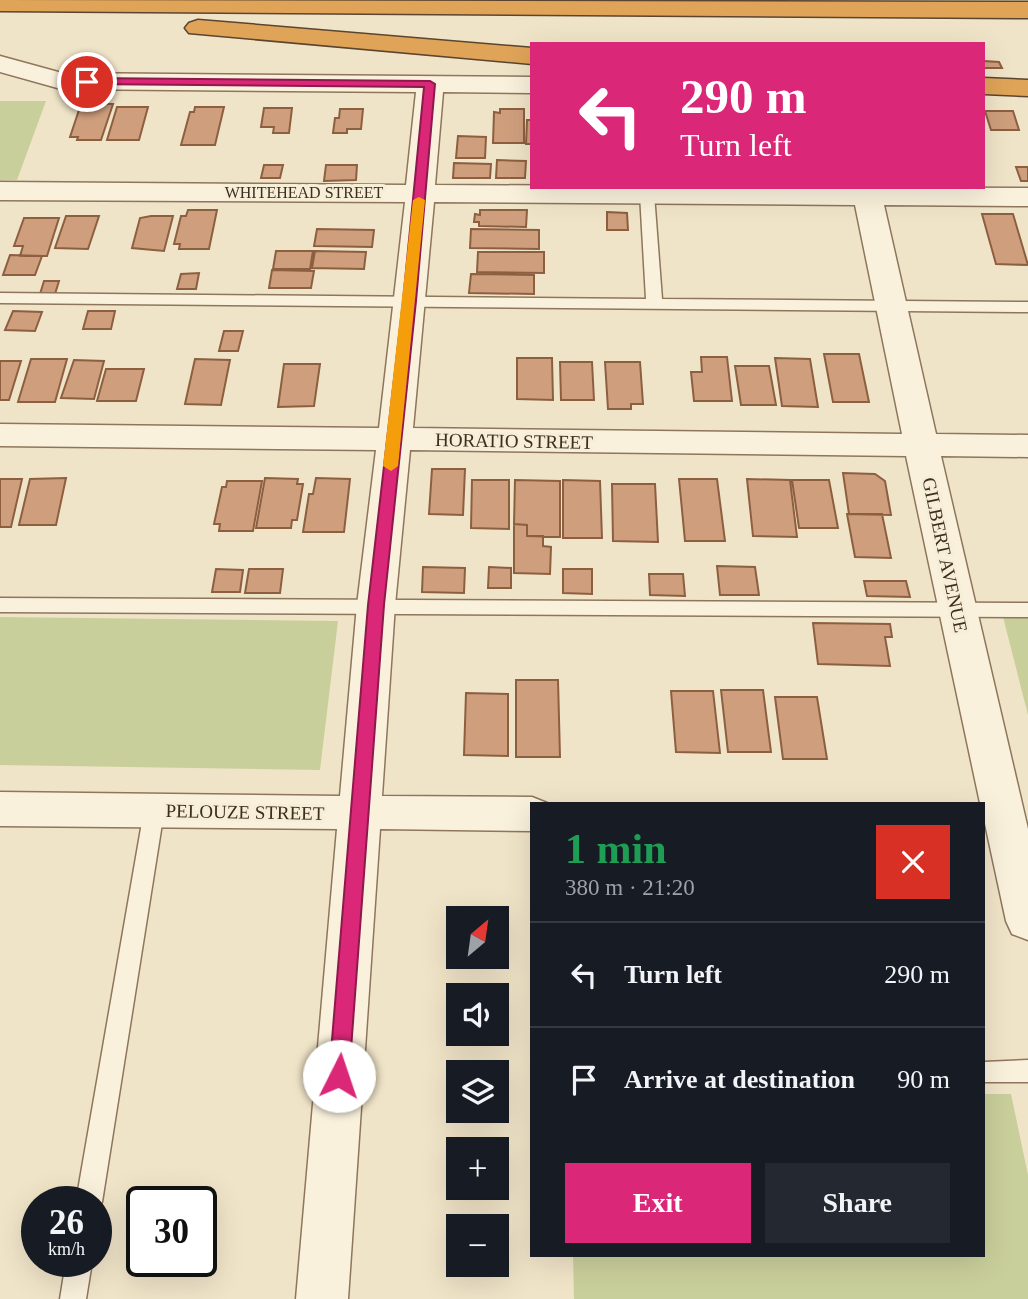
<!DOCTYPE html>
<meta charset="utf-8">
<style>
body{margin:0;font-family:"Times New Roman",serif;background:#242831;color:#f1f3f6;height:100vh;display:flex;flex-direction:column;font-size:26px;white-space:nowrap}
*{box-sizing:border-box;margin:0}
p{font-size:23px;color:#9ea1a6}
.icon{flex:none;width:38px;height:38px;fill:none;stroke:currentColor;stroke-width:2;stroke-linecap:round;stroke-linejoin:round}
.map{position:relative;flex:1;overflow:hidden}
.sheet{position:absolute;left:530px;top:802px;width:455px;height:455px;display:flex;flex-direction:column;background:#171b24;border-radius:0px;box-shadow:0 7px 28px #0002}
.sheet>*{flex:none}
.top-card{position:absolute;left:530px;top:42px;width:455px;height:147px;border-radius:0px;box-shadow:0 7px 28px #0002;background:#db2777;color:#fff;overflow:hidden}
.needle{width:46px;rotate:29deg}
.controls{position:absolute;left:446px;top:906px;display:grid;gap:14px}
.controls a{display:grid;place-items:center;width:63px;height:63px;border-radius:0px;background:#171b24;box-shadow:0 7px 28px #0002;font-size:35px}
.speed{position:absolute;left:21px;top:1186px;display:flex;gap:14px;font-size:35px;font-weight:700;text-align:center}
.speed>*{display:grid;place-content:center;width:91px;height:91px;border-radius:50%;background:#171b24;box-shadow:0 7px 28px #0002;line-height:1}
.speed small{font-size:18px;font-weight:400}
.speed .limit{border:4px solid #111;border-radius:10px;background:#fff;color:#111}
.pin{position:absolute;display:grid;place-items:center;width:60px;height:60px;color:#fff;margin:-30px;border:4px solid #fff;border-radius:50%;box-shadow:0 2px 7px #0007}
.me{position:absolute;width:77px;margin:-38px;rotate:4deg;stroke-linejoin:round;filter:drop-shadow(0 0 5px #0008)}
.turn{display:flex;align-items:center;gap:24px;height:147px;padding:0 35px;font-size:32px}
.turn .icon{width:91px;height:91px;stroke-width:2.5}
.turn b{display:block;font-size:49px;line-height:60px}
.round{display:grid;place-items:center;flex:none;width:74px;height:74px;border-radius:0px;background:#242831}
.summary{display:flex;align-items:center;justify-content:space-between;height:119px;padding:0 35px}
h1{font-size:42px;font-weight:700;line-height:52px;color:#1e9e55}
.primary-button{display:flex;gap:14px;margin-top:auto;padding:14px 35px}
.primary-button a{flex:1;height:80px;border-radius:0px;background:#db2777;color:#fff;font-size:28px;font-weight:700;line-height:80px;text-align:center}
.primary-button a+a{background:#242831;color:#f1f3f6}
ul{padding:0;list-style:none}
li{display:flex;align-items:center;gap:21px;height:105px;padding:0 35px;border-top:2px solid #363941}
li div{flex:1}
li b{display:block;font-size:26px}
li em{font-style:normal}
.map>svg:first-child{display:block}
</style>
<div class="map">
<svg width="1028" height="1299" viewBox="0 0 1028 1299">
<rect width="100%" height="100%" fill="#f0e4c8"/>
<path fill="#c9cf9b" d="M0,101h46l-29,79h-17z
M0,617l338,4 -18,149 -320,-5z
M1003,617h25v98z
M984,1094h27l17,81v124h-454l-1,-44h411z"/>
<path fill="#cf9f7d" stroke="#8d5f41" stroke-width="2" d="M984,61l15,1 3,6h-18z
M81,104h32l-12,36h-24l1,-3h-8z
M117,107h31l-9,33h-32z
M195,107h29l-9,38h-34l9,-33h4z
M264,108h28l-3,25h-16l1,-6h-13z
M340,109h23l-2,20h-14v4h-14l2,-15h4z
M500,109h24v34h-31l1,-31 6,1z
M985,111h28l6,19h-28z
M527,120h5v24h-6z
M458,136l28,1 -1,21h-29z
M497,160l29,1 -1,17h-29z
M454,163l37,1 -1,14h-37z
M264,165h19l-3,13h-19z
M326,165h31l-1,15 -32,1z
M1016,167h12v14h-7z
M188,210h29l-8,39h-30l1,-5h-6l7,-28h5z
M480,210h47l-1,17 -47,-1v-4h-5l1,-8 5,1z
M607,212l20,1 1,17h-21z
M982,214h31l15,51 -32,-1z
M66,216h33l-11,33 -33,-1z
M151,216h22l-9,35 -32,-3 8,-30z
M24,218h35l-12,38h-27l3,-10h-9z
M317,229l57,1 -2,17 -58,-1z
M471,229l68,1v19l-69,-1z
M276,251h37l-3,18h-37z
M315,251l51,1 -2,17 -52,-1z
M478,252h66v21l-67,-1z
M10,255l32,1 -7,19h-32z
M272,270l42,1 -3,17h-42z
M199,273l-3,16h-19l4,-15z
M471,274l63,1v19l-65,-1z
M44,281h15l-4,13h-15z
M13,311l29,1 -7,19 -30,-1z
M88,311h27l-4,18h-28z
M224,331h19l-5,20h-19z
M824,354h35l10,48h-36z
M701,357h26l5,44h-38l-3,-29h11z
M517,358h35l1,42 -36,-1z
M775,358l35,1 8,48 -36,-1z
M31,359h36l-12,43h-37z
M195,359l35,1 -9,45 -36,-1z
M74,360l30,1 -10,38 -33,-1z
M0,361h21l-12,39h-9z
M560,362h32l2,38h-33z
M605,362h35l3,42h-12v5h-23z
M284,364h36l-6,42 -36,1z
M735,366h34l7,39h-35z
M106,369h38l-8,32h-39z
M432,469h33l-2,46 -34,-1z
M843,473l32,1 10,7 6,34 -42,-1z
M66,478l-10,47h-37l11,-46z
M265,478l33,1 -1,5h6l-6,36h-5l-1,8h-35z
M316,478l34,1 -6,53h-41l6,-38h4z
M0,479h22l-11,48h-11z
M679,479h38l8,62h-40z
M747,479l43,1 7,57 -44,-1z
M472,480h37v49l-38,-1z
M515,480l45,1v56l-33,-1v-11l-13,-1z
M563,480l37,1 2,57h-39z
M792,480h37l9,48h-39z
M227,481h35l-9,50h-34l1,-7h-6l8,-37h4z
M612,484h43l3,58 -45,-1z
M847,514h35l9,44 -36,-1z
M514,524l13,1v11h16v10l8,1 -1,27 -36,-1z
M717,566l38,1 4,28h-39z
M423,567l42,1 -1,25 -42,-1z
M489,567l22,1v20h-23z
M216,569l27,1 -3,22h-28z
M249,569h34l-3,24h-35z
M563,569h29v25l-29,-1z
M649,574h34l2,22 -35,-1z
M864,581h42l4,16 -43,-1z
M813,623l77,1 2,13h-7l5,29 -72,-2z
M516,680h42l2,77h-44z
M721,690h42l8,62h-43z
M671,691h42l7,62 -44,-1z
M466,693l42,1v62l-44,-1z
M775,697h42l10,62h-44z"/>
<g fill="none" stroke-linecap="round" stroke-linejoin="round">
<defs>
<path id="lane" d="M647,190l7,4 8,105 366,3v10l-1028,-9v-10l646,6 -6,-105z
M0,598l1028,5v14l-1028,-5z
M154,803l7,2 3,6 -62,391 -6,9v-9h-20l68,-391 3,-6z
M1028,1060v22h-44v-20z
M66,1262h26l-6,37h-26z"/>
<path id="street" d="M0,56l62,17 470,4v16l-89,-1 -8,93 593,3v18l-144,-1 52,229 92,1v22l-87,-1 87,373v111l-16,-6 -6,-13 -22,-102v-16h-4l-74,-347 -496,-6 -15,155 -13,191 150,1 15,6h-15v28l-152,-2 -32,470h-52l41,-470 -337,-3v-34l340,4 17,-191 19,-155 -376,-4v-22l379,4 26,-226 -405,-2v-18l406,3 10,-93 -355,-3 -61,-17zM434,202l421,3 47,229 -489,-6z"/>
<path id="highway" d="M0,0l1028,2v16l-1028,-7z
M198,20l334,28v16l-343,-31 -4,-5 4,-5z
M984,78l44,2v16l-44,-2z"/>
</defs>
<use href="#lane" stroke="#8d765c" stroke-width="3"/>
<use href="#street" stroke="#8d765c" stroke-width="3"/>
<use href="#highway" stroke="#5b4430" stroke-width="3"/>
<use href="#lane" fill="#faf1dc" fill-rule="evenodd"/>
<use href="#street" fill="#faf1dc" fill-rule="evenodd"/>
<use href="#highway" fill="#e0a458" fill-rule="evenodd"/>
</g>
<path fill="#db2777" stroke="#8e194d" stroke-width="2" d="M87,78l343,3 5,3 -19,217 -32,304 -35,471 -3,6 -7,3 -7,-3 -3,-6 39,-471 35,-304 21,-214 -341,-3v-5z"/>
<path fill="#f59e0b" d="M419,197l6,3 -27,266 -7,5 -8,-5 30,-266z"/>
<g text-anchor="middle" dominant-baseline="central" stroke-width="6" stroke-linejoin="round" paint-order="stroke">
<g font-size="16" fill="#3d2e20" stroke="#f7eed8">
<text x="304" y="192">WHITEHEAD STREET</text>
</g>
<g font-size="19" fill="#3d2e20" stroke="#f7eed8">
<text transform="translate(514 441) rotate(1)">HORATIO STREET</text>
<text transform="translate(945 555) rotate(78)">GILBERT AVENUE</text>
<text transform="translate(245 812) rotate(1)">PELOUZE STREET</text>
</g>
</g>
</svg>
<div class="controls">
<a><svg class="needle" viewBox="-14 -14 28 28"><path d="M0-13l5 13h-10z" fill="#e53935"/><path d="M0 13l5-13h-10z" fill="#9ea1a6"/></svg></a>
<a><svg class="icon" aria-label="sound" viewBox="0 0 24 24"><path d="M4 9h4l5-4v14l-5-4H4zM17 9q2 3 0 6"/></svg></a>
<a><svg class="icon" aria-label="layers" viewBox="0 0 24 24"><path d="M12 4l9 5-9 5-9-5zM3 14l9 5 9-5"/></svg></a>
<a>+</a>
<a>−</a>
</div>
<div class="speed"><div>26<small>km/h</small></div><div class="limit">30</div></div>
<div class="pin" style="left:87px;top:82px;background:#d93025"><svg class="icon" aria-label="arrive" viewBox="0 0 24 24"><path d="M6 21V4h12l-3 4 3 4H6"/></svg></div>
<svg class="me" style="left:339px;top:1076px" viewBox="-20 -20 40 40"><circle r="19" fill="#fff"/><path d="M0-13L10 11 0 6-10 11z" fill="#db2777"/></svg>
<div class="top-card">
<div class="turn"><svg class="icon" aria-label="left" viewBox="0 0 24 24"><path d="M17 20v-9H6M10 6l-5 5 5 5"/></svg><div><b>290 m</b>Turn left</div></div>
</div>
<section class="sheet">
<div class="summary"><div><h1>1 min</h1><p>380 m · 21:20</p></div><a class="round" style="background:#d93025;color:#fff"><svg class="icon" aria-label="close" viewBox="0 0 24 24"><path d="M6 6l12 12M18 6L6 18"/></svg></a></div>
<ul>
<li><svg class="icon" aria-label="left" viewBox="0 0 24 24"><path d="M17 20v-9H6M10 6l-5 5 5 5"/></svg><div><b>Turn left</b></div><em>290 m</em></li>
<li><svg class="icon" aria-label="arrive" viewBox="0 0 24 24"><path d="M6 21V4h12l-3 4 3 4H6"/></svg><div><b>Arrive at destination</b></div><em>90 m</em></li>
</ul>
<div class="primary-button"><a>Exit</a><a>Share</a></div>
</section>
</div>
